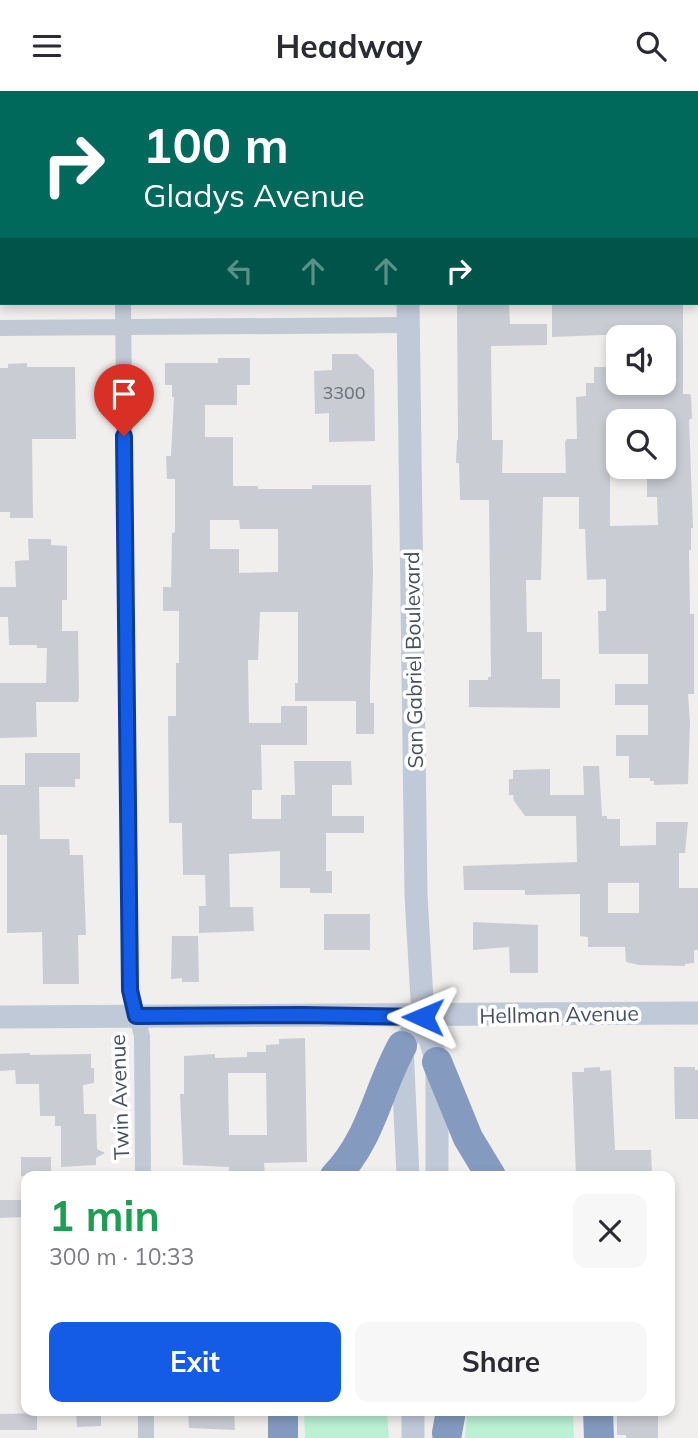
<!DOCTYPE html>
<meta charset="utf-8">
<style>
body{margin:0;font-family:Mulish,sans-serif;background:#f7f7f7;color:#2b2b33;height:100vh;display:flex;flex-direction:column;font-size:26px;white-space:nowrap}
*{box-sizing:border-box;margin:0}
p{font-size:23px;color:#7c7c81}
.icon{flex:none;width:38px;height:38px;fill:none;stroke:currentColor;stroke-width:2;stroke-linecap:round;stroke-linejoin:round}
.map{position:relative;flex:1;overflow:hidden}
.side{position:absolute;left:21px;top:1080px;width:654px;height:245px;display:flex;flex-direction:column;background:#fff;border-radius:14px;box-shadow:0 4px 10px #0003}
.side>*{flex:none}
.hud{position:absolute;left:0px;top:0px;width:698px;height:214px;box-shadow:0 4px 10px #0003;background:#00695c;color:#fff;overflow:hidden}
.fabs{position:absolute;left:606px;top:234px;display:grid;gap:14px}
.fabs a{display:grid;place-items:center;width:70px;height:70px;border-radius:14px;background:#fff;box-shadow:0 4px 10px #0003;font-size:35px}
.pin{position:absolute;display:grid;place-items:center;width:60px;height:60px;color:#fff;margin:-72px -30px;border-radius:50% 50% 50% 0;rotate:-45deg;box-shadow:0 0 7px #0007}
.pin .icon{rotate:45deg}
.me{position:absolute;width:77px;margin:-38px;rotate:271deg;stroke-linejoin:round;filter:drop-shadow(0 0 5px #0008)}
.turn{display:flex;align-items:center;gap:24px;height:147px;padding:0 28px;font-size:32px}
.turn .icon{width:91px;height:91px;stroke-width:2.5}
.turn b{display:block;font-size:49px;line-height:60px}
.lanes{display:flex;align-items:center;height:66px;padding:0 28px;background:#0003;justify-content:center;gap:35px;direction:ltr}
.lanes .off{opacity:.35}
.round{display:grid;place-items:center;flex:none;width:74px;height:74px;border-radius:14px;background:#f7f7f7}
.headline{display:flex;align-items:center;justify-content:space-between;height:119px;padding:0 28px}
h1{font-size:42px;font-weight:700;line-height:52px;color:#1e9e55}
.button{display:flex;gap:14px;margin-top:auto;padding:14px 28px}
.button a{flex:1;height:80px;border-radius:14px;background:#145ce5;color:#fff;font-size:28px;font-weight:700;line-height:80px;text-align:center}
.button a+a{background:#f7f7f7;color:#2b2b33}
header{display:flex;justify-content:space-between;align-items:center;height:91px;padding:0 28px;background:#fff;font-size:32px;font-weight:700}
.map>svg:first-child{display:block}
</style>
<header><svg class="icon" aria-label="menu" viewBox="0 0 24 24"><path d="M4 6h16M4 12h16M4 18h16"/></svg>Headway<svg class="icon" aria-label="search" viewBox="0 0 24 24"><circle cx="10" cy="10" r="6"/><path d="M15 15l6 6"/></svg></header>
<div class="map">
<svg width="698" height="1347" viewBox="0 0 698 1347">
<rect width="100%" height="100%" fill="#f1eeee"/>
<path fill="#bbf0d4" d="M304,1320h83l2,27h-84z
M467,1320h106l1,27h-109z"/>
<path fill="#caccd4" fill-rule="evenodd" d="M552,212h131v91h7l1,2 1,22 -3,2 4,108h-2v22h-2l1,64h4v80h-6l2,28 -2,62 -34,1v-4h-4v-3h-21v-22h-13v-21h32v-30h-33v-21h33v-30h-49l-1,-43h8v-32l-19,1 -2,-51h-6v-32h-36l-2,83h-15l1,52h15v47h18v29l-91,-1v-27h19v-3h3l-2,-177h-29l-1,-37h-3l1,-23h1l-1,-135 52,-1 1,20h37v21l-56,1 1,94h11l-1,33h64l-1,-31 2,-3h10l-1,-42 10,-1v-13h8v-16h17v5h4l2,23 46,-1v-56h-4v-13l-32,1v8l-75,3zM618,327h36l2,3h7v52h-16v24h10l1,28 -48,1v-63h8z
M332,263h25l17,16 1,71 -46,1v-29l-14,1 -1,-43 18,-1z
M218,267h32v27h-13v20h-32v32h28v49h25v3h54v-4h59l2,87 -3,110v21h4v31h-18v-33h-61v-18h3v-71h-38l-2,48h-10l1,63h32v-17h26v39h-46l1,45h-10v29h29v-24h14l-1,-34h57l1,24h-20v31h32v17h-38v38h6v22h-22v-5h-30v-37l-51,3 1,53h23l1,24 -55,2v-27h7l-1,-31h-22l-1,-52h-13l-1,-107h8v-53h3v-52h-16v-24h8l1,-54 3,-1v-53h-8l-1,-23h5l3,-59h-2v-12h-7v-22h53zM210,429h29l1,9h38v43l-39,1v-24h-29z
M27,272v4h48l1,72h-44l1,79h-23v-6h-10v-144h8v-4z
M28,448h23v6l16,1v54h-5v31h16l1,65 -1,6h-42l1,35 -37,1v-55h46l1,-35h-10v-3h-28l-1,-28h-8v-30h16l-1,-26 14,-1z
M25,662h55v26h-5v8h-36l1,52h29l1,16h13l3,80h-8l1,49h-36l-1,-52 -35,1v-98h-7v-50h25z
M583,675h16l3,50h5v3h13v27l36,-1v-23h32l-3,31h-6v35h19v62h-4v13l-9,1v2l-46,-1 -13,-3 -1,-15h-37v-10l-8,-1v-42l-55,1v-5h-61l-1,-24 114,-4 -1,-46h-51l-11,-15 -1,-6h-4v-16h4v-9l37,-1v26h34zM608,792h31v30h-31z
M324,823h46v36h-46z
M473,831l65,3v48h-28l-1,-26 -36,3z
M172,845h26l1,46h-17v-4l-11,1z
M305,947l2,124 -43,1 1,12h-36v-8l-46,-2 -3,-71h4v-38l31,-2v4l32,-1v-5h19v-7l13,-1v-5zM228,982h38l1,62h-38z
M30,962v2l61,-1v14h3v15l-11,2 1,29h12l1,35 8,4 -9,5v7l-35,2v-41h-6v-10h-15l-1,-32h-23l-1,-14 -15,1v-17z
M600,976v4l11,-1 4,80h36l1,26h-76l-4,-104h12v-4z
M674,976h21v3h3v49h-23z
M21,1066h30v17l-2,2h-28z
M0,1109h26v17l-26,1z
M76,1320h25v15l-24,1z
M188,1320h46l1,19 -46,-2z
M658,1320v27h-32v-3h-9v-23z
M37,1322v17h-37v-16z"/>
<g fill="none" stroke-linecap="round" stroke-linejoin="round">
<path stroke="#c1c9d4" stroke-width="16" d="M121,0v2
M123,212l7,687 12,46 1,140
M0,237l408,-3
M146,1320v27"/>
<path stroke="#c0c9d8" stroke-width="23" d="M406,0v2
M408,212l8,592 7,122 14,45v114
M0,926l698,-4
M408,1085l-6,-130 21,-29
M413,1320v27"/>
<path stroke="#849bbf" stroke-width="30" d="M437,971l31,76 23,38
M335,1085c36,-36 43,-87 67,-130
M283,1320v27
M598,1320l1,27
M447,1342l4,-22"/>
</g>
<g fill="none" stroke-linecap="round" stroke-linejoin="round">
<defs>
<path id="route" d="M124,345l6,554 6,26 166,-1 121,2"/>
</defs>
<use href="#route" stroke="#0d3c95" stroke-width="18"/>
<use href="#route" stroke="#145ce5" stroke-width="12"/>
</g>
<g text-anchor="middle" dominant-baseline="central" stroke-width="7" stroke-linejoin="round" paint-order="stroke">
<g font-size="18" fill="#676e7a">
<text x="344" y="301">3300</text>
</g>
<g font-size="21" fill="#464f5c" stroke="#fff">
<text transform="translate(413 569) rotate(-91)">San Gabriel Boulevard</text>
<text transform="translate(559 923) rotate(-1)">Hellman Avenue</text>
<text transform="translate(119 1006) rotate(-92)">Twin Avenue</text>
</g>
</g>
</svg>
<div class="fabs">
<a><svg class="icon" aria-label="sound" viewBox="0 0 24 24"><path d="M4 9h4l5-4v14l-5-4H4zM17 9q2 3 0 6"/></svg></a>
<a><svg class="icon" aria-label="search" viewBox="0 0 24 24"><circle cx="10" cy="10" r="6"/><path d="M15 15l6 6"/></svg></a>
</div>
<div class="pin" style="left:124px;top:345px;background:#d93025"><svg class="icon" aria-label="arrive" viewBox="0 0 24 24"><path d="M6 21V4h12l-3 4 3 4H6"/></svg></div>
<svg class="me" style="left:423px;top:926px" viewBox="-20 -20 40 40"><path d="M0-17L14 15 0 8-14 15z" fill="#145ce5" stroke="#fff" stroke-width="4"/></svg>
<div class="hud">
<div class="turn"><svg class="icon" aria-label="right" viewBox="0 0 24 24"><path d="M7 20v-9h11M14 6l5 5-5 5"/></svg><div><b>100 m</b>Gladys Avenue</div></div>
<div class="lanes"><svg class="icon off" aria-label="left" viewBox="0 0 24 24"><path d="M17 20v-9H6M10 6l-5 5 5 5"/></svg><svg class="icon off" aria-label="ahead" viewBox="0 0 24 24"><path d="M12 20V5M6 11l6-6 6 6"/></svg><svg class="icon off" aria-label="ahead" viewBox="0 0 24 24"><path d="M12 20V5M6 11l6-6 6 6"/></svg><svg class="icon" aria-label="right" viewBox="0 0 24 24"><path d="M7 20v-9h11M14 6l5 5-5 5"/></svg></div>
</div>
<section class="side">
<div class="headline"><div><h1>1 min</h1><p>300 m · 10:33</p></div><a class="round"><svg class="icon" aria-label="close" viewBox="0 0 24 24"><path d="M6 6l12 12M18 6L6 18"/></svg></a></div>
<div class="button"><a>Exit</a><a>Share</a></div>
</section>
</div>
